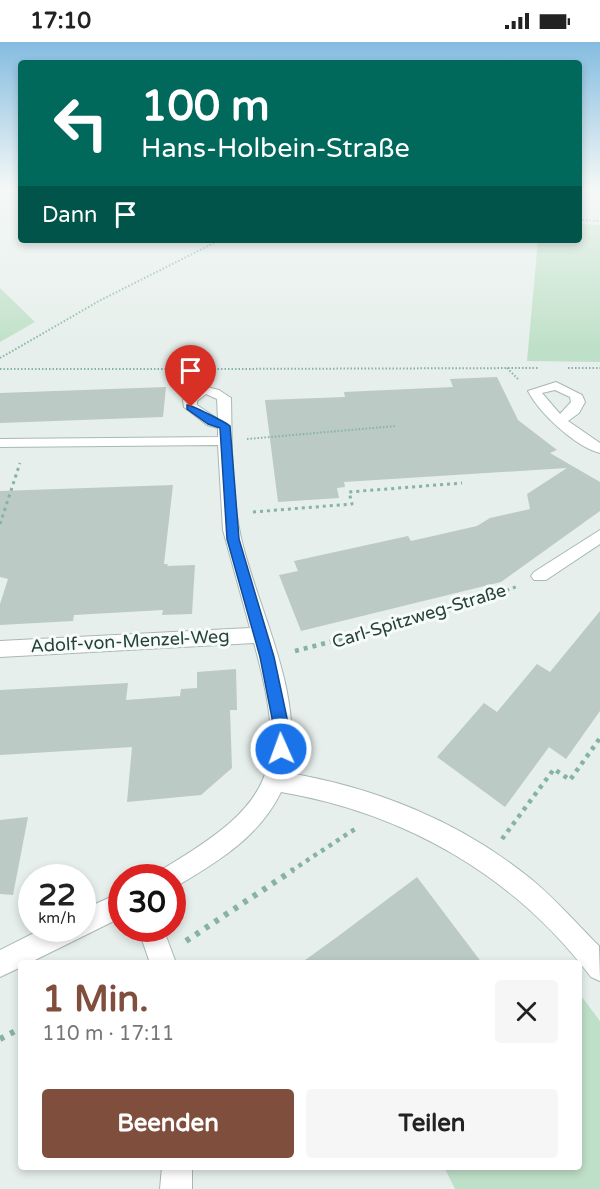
<!DOCTYPE html>
<html lang="de">
<meta charset="utf-8">
<style>
body{margin:0;font-family:"Varela Round",sans-serif;background:#f6f6f6;color:#222;height:100vh;display:flex;flex-direction:column;font-size:22px;white-space:nowrap}
*{box-sizing:border-box;margin:0}
p{font-size:20px;color:#767676}
.icon{flex:none;width:33px;height:33px;fill:none;stroke:currentColor;stroke-width:2;stroke-linecap:round;stroke-linejoin:round}
.map{position:relative;flex:1;overflow:hidden}
.side{position:absolute;left:18px;top:918px;width:564px;height:210px;display:flex;flex-direction:column;background:#fff;border-radius:6px;box-shadow:0 3px 9px #0003}
.side>*{flex:none}
.guide{position:absolute;left:18px;top:18px;width:564px;height:183px;border-radius:6px;box-shadow:0 3px 9px #0003;background:#00695c;color:#fff;overflow:hidden}
.speed{position:absolute;left:18px;top:822px;display:flex;gap:12px;font-size:30px;font-weight:700;text-align:center}
.speed>*{display:grid;place-content:center;width:78px;height:78px;border-radius:50%;background:#fff;box-shadow:0 3px 9px #0003;line-height:1}
.speed small{font-size:15px;font-weight:400}
.speed .limit{border:9px solid #d22;background:#fff;color:#111}
.pin{position:absolute;display:grid;place-items:center;width:51px;height:51px;color:#fff;margin:-62px -26px;border-radius:50% 50% 50% 0;rotate:-45deg;box-shadow:0 0 6px #0007}
.pin .icon{rotate:45deg}
.me{position:absolute;width:66px;margin:-33px;rotate:358deg;stroke-linejoin:round;filter:drop-shadow(0 0 4px #0008)}
.turn{display:flex;align-items:center;gap:21px;height:126px;padding:0 24px;font-size:27px}
.turn .icon{width:78px;height:78px;stroke-width:2.5}
.turn b{display:block;font-size:42px;line-height:51px}
.then{display:flex;align-items:center;height:57px;padding:0 24px;background:#0003;gap:12px;font-size:22px}
.round{display:grid;place-items:center;flex:none;width:63px;height:63px;border-radius:6px;background:#f6f6f6}
.summary{display:flex;align-items:center;justify-content:space-between;height:102px;padding:0 24px}
h1{font-size:36px;font-weight:700;line-height:45px;color:#804e3d}
.action{display:flex;gap:12px;margin-top:auto;padding:12px 24px}
.action a{flex:1;height:69px;border-radius:6px;background:#804e3d;color:#fff;font-size:24px;font-weight:700;line-height:69px;text-align:center}
.action a+a{background:#f6f6f6;color:#222}
.status{display:flex;justify-content:space-between;align-items:center;height:42px;padding:0 30px;background:#fff;direction:ltr}
.status svg{height:16px;fill:currentColor}
.map>svg:first-child{display:block}
</style>
<div class="status"><b>17:10</b><svg viewBox="0 0 49 12"><path d="M0 12V9h3v3zM5 12V6h3v6zM10 12V3h3v9zM15 12V0h3v12zM26 1h20v11H26zM47 4h2v5h-2z"/></svg></div>
<div class="map">
<svg width="600" height="1147" viewBox="0 0 600 1147">
<rect width="100%" height="100%" fill="#e6efeb"/>
<path fill="#bfe0c8" d="M579,182l21,1v137l-73,-1 11,-121h41z
M0,246l35,34 -35,20z
M579,951l21,28v168h-145l-11,-22h135z"/>
<path fill="#bbcac4" d="M497,335l21,43 39,30 -7,3 50,29v29l-99,71 -200,49 -22,-56 19,-4 -4,-10 114,-25 3,5 66,-15 13,-8 40,-9 -3,-15 40,-26 -223,14 1,5 -8,1 2,10 -61,4 -13,-102 80,-3 -1,-5 109,-5 -3,-8z
M166,345l-3,30 -163,6v-30z
M173,443l-9,79h4l-1,2 28,-1 -3,49 -30,1 1,-5 -89,5 -1,6 -73,4v-21l8,-25 -8,-2v-86z
M600,569v100l-34,48 -17,-12 -44,60 -68,-50 47,-54 13,9 40,-48 13,8z
M236,627l1,41h-7l2,58 -31,27 -74,7 5,-55 -132,8v-65l128,-7 -2,17 54,-4 1,-7 16,-1v-16z
M28,775l-15,78 -13,-1v-74z
M417,835l65,86h-181l36,-26z"/>
<g fill="none" stroke-linecap="round" stroke-linejoin="round">
<defs>
<path id="street" d="M556,340l26,13 3,7 -6,11 -11,8 32,22v10c-24,-6 -61,-40 -72,-62zM555,348l15,7 1,5 -11,12 -18,-21z
M207,345l12,3 12,8c1,46 0,95 10,140 18,76 64,156 47,235 86,14 170,48 238,102 27,21 49,47 73,71l1,35 -9,-4c-76,-101 -186,-164 -310,-185 -22,45 -62,69 -104,94l-5,3v-11h-15l4,-8c113,-67 128,-99 93,-227l-254,14v-16l250,-13 -27,-98 -5,-85 -218,2v-8l218,-2v-9l-11,-3 -23,-18 -1,-7 11,-10zM206,352l11,5 1,20 -21,-14v-4z
M600,488v14l-54,36h-12l-3,-4 3,-4z
M122,850v25l-93,46h-8v4l-21,10v-27l44,-22h38v-18z
M138,886h25l13,35h-26z
M162,1125h30v22h-32z"/>
</defs>
<use href="#street" stroke="#a8b8b2" stroke-width="2"/>
<path stroke="#86b3a5" stroke-width="2" stroke-dasharray="1.5 2" stroke-linecap="butt" d="M579,178l21,1
M0,316l101,-58 119,-60
M507,326l12,12
M568,326h32
M0,327h197
M214,327l325,-1
M247,397l149,-13"/>
<path stroke="#86b3a5" stroke-width="3" stroke-dasharray="3 4" stroke-linecap="butt" d="M253,470l99,-8 -3,-12 113,-9
M0,482l20,-61
M386,585l78,-20 54,-21"/>
<path stroke="#86b3a5" stroke-width="4.5" stroke-dasharray="4 5" stroke-linecap="butt" d="M295,609l97,-25
M502,797l52,-70 16,11 30,-42
M291,829l64,-42"/>
<path stroke="#86b3a5" stroke-width="6" stroke-dasharray="4.5 7" stroke-linecap="butt" d="M186,899l107,-71
M0,997l21,-11"/>
<use href="#street" fill="#fff" fill-rule="evenodd"/>
</g>
<linearGradient id="sky" x2="0" y2="1"><stop stop-color="#84bce0"/><stop offset="0.48" stop-color="#f4f8f6"/><stop offset="1" stop-color="#f4f8f6" stop-opacity="0"/></linearGradient>
<rect width="600" height="305" fill="url(#sky)"/>
<path fill="#1a73e8" stroke="#114b97" stroke-width="1.5" d="M187,363c5,0 38,17 43,21l9,113 35,118 13,61 2,31 -3,6 -5,2 -6,-2 -3,-37 -12,-61 -33,-118 -7,-111 -12,-4 -21,-15z"/>
<g text-anchor="middle" dominant-baseline="central" stroke-width="6" stroke-linejoin="round" paint-order="stroke">
<g font-size="18" fill="#24423a" stroke="#f7fbf9">
<text transform="translate(419 574) rotate(-17)">Carl-Spitzweg-Straße</text>
<text transform="translate(130 599) rotate(-3)">Adolf-von-Menzel-Weg</text>
</g>
</g>
</svg>
<div class="speed"><div>22<small>km/h</small></div><div class="limit">30</div></div>
<div class="pin" style="left:191px;top:365px;background:#d93025"><svg class="icon" aria-label="arrive" viewBox="0 0 24 24"><path d="M6 21V4h12l-3 4 3 4H6"/></svg></div>
<svg class="me" style="left:281px;top:707px" viewBox="-20 -20 40 40"><circle r="17" fill="#1a73e8" stroke="#fff" stroke-width="3"/><path d="M0-11L8 9 0 5-8 9z" fill="#fff"/></svg>
<div class="guide">
<div class="turn"><svg class="icon" aria-label="left" viewBox="0 0 24 24"><path d="M17 20v-9H6M10 6l-5 5 5 5"/></svg><div><b>100 m</b>Hans-Holbein-Straße</div></div>
<div class="then">Dann<svg class="icon" aria-label="arrive" viewBox="0 0 24 24"><path d="M6 21V4h12l-3 4 3 4H6"/></svg></div>
</div>
<section class="side">
<div class="summary"><div><h1>1 Min.</h1><p>110 m · 17:11</p></div><a class="round"><svg class="icon" aria-label="close" viewBox="0 0 24 24"><path d="M6 6l12 12M18 6L6 18"/></svg></a></div>
<div class="action"><a>Beenden</a><a>Teilen</a></div>
</section>
</div>
